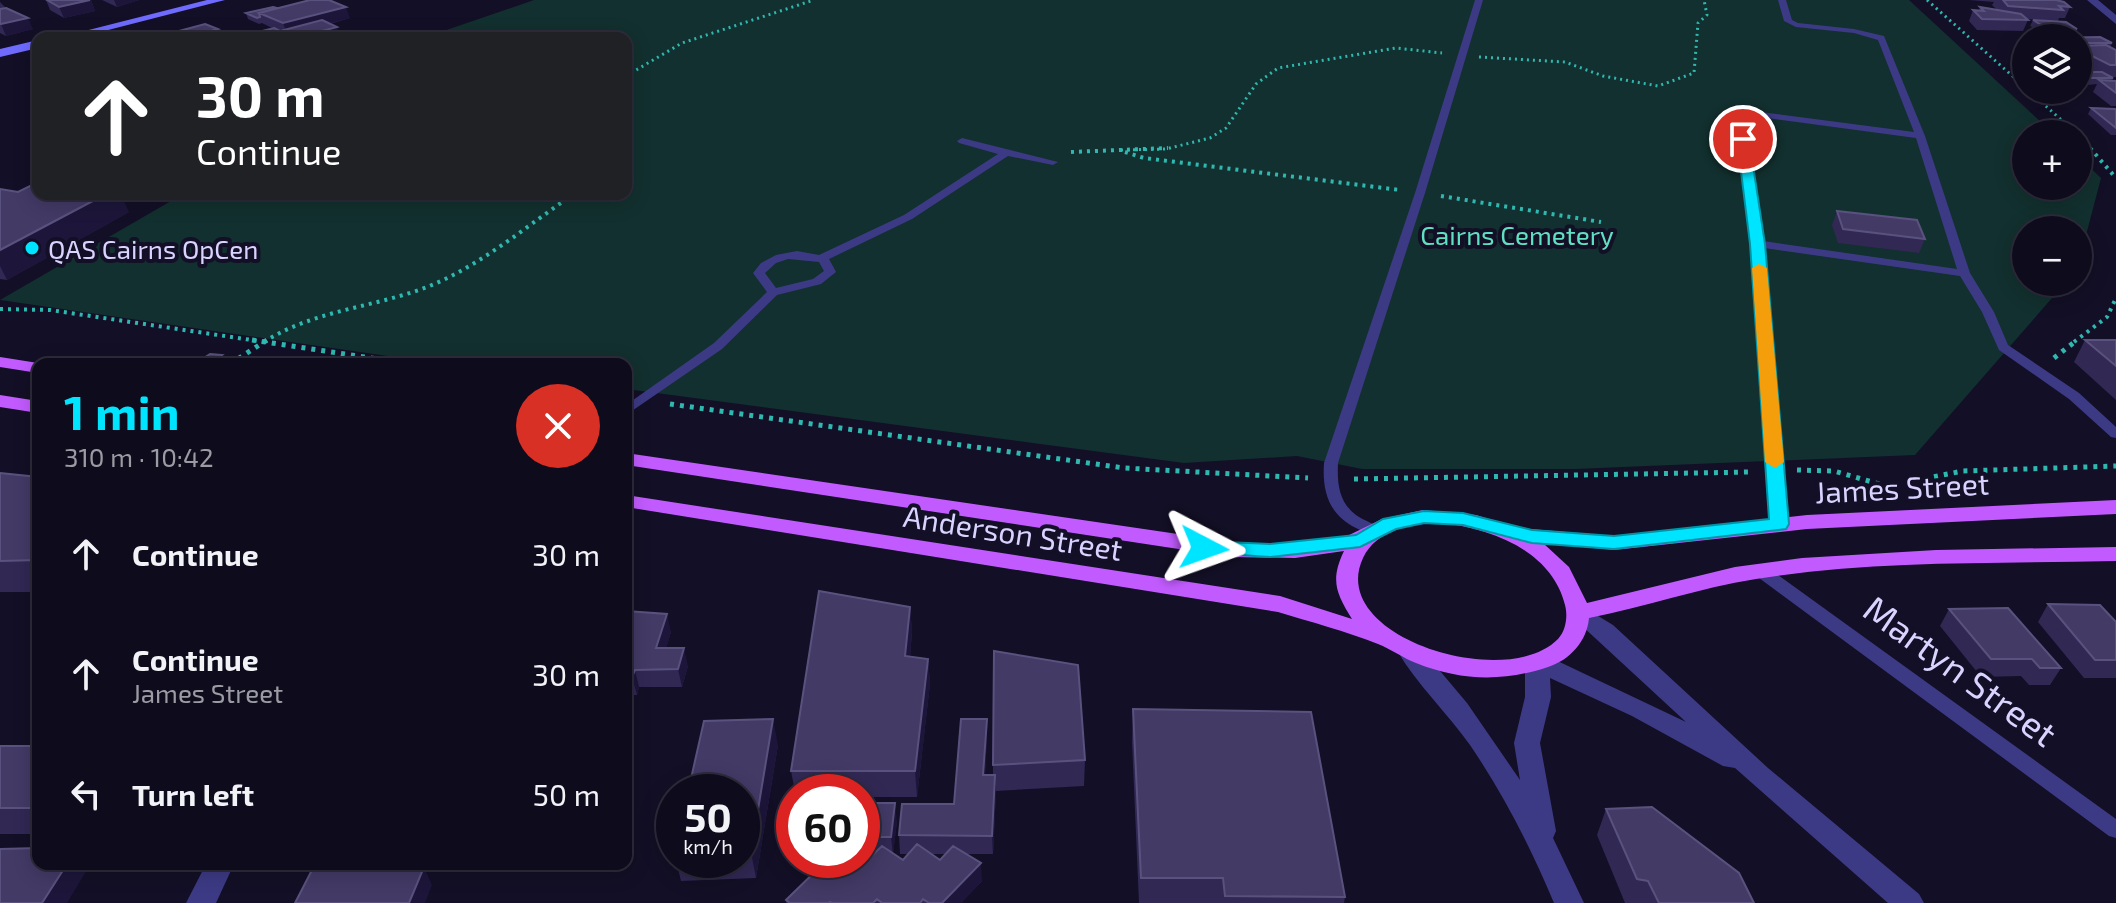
<!DOCTYPE html>
<meta charset="utf-8">
<style>
body{margin:0;font-family:"Exo 2",sans-serif;background:#171425;color:#f1f3f6;height:100vh;display:flex;flex-direction:column;font-size:30px;white-space:nowrap}
*{box-sizing:border-box;margin:0}
p{font-size:26px;color:#9b9ba3}
.icon{flex:none;width:44px;height:44px;fill:none;stroke:currentColor;stroke-width:2;stroke-linecap:round;stroke-linejoin:round}
.map{position:relative;flex:1;overflow:hidden}
.side{position:absolute;left:32px;top:358px;width:600px;height:512px;display:flex;flex-direction:column;background:#0e0b1c;border-radius:16px;box-shadow:0 4px 20px #0003,0 0 0 2px #2e2b3b}
.side>*{flex:none}
.banner{position:absolute;left:32px;top:32px;width:600px;height:168px;border-radius:16px;box-shadow:0 4px 20px #0003,0 0 0 2px #2e2b3b;background:#202124;color:#fff;overflow:hidden}
.buttons{position:absolute;left:2012px;top:24px;display:grid;gap:16px}
.buttons a{display:grid;place-items:center;width:80px;height:80px;border-radius:50%;background:#0e0b1c;box-shadow:0 4px 20px #0003,0 0 0 2px #2e2b3b;font-size:40px}
.speed{position:absolute;left:656px;top:774px;display:flex;gap:16px;font-size:40px;font-weight:700;text-align:center}
.speed>*{display:grid;place-content:center;width:104px;height:104px;border-radius:50%;background:#0e0b1c;box-shadow:0 4px 20px #0003,0 0 0 2px #2e2b3b;line-height:1}
.speed small{font-size:20px;font-weight:400}
.speed .limit{border:12px solid #d22;background:#fff;color:#111}
.pin{position:absolute;display:grid;place-items:center;width:68px;height:68px;color:#fff;margin:-34px;border:4px solid #fff;border-radius:50%;box-shadow:0 2px 8px #0007}
.me{position:absolute;width:88px;margin:-44px;rotate:94deg;stroke-linejoin:round;filter:drop-shadow(0 0 6px #0008)}
.turn{display:flex;align-items:center;gap:28px;height:168px;padding:0 32px;font-size:36px}
.turn .icon{width:104px;height:104px;stroke-width:2.5}
.turn b{display:block;font-size:56px;line-height:68px}
.round{display:grid;place-items:center;flex:none;width:84px;height:84px;border-radius:42px;background:#171425}
.headline{display:flex;align-items:center;justify-content:space-between;height:136px;padding:0 32px}
h1{font-size:48px;font-weight:700;line-height:60px;color:#00e5ff}
ul{padding:0;list-style:none}
li{display:flex;align-items:center;gap:24px;height:120px;padding:0 32px}
li div{flex:1}
li b{display:block;font-size:30px}
li em{font-style:normal}
.map>svg:first-child{display:block}
</style>
<div class="map">
<svg width="2116" height="903" viewBox="0 0 2116 903">
<rect width="100%" height="100%" fill="#130f26"/>
<path fill="#12302f" d="M534,0h1375l145,134h-28v52h52v-30l23,22 -23,88v-36h-52v52h40l-151,173 -340,14h-213l-65,-13 -113,7 -558,-74v-25h-183l-443,-64 183,-106h443v-156h-203z"/>
<g fill="none" stroke-linecap="round" stroke-linejoin="round">
<path stroke="#2fb8b0" stroke-width="3" stroke-dasharray="2 4" stroke-linecap="butt" d="M1927,0l99,88
M1479,57l86,5 38,14 55,10 36,-13 4,-50 9,-8 -3,-15
M626,76l56,-33 132,-43
M2028,90l49,44
M2078,135l14,15
M1121,150l45,-1 44,-11 16,-10 30,-44 22,-16 118,-20 46,5"/>
<path stroke="#2fb8b0" stroke-width="4" stroke-dasharray="3 5" stroke-linecap="butt" d="M2090,148l26,30
M1071,152l97,-4
M1125,152l19,6 256,32
M1441,196l160,26
M0,309l50,1 215,32
M264,342c50,-32 108,-34 163,-55 51,-20 96,-58 141,-89l-1,-4
M2074,342l33,-25 9,-19"/>
<path stroke="#2fb8b0" stroke-width="5" stroke-dasharray="4 6" stroke-linecap="butt" d="M252,340l159,24
M2054,358l23,-18
M230,364l37,-24
M670,404l454,64 184,10
M1797,470l37,1 52,15 77,-15 153,-5
M1354,479l397,-7"/>
<path fill="#3d3a85" fill-rule="evenodd" d="M1475,0h8l-58,193 -87,270c-1,22 1,41 21,54 8,5 17,7 24,13l-3,3c-9,2 -16,-1 -24,-5 -27,-13 -34,-37 -32,-65l91,-270z
M1778,0h8l6,20 6,3 56,6 30,7 41,100 45,137 24,39 14,33 71,48 37,34v11l-5,-1 -42,-38 -70,-49 -17,-38 -22,-36 -196,-28 23,276 -3,3h-10l-3,-3 -19,-280 -18,-132 5,-3 175,23 -36,-92 -24,-7 -58,-6 -12,-6zM1744,115l172,23 41,131 -194,-28z
M962,138l96,24 -5,3 -45,-9 -96,63 -83,40 7,13 -15,12 -44,11 -55,54 -96,66v-10l88,-62 53,-51 -14,-19 8,-10 15,-8 21,-4 22,4 85,-40 94,-61 -39,-11 -2,-2zM788,259l31,3 5,9 -11,8 -37,9 -11,-15 11,-10z
M1761,566l6,1 349,252v19l-7,-2 -354,-261 -2,-4 2,-4z"/>
<path fill="#3d3a85" fill-rule="evenodd" d="M2087,0h11l18,15v9z
M1580,605l33,20 155,143 151,126 5,9h-36l-153,-135 -12,-2 -91,-50 -82,-38 1,19 -11,46 16,88 -3,7 31,65h-30c-23,-55 -50,-108 -84,-158 -22,-31 -54,-62 -72,-93l3,-6h18l48,57 53,77 -6,-37 11,-46v-34l4,-7 9,-3 9,3 139,66 -118,-109 4,-6z
M206,864h28l-18,39h-30z"/>
<path fill="#6f6bff" fill-rule="evenodd" d="M207,0h18l-148,38h-20z
M38,40v8l-38,9v-8z"/>
<path fill="#c25bff" fill-rule="evenodd" d="M0,357l38,6 6,1h-6v9l-38,-6z
M0,395l38,6v12l-38,-6z
M626,453l620,91 49,-1 48,-5 39,-19 41,-9 53,5 42,13 96,8 193,-21 309,-15v14l-309,15 -193,21 -71,-7 26,24 18,36 148,-36 67,-9 134,-8 180,-3v14c-120,3 -242,-1 -360,18 -57,9 -111,28 -167,39 -2,23 -19,42 -41,49 -45,15 -87,14 -132,-4 -13,-5 -25,-14 -38,-19 -33,-13 -67,-22 -100,-32l-652,-105v-12l654,101 72,23c-16,-26 -22,-39 -8,-68l-49,7 -64,-1 -605,-92zM1441,523c50,5 111,28 124,82 3,11 1,26 -7,34 -52,53 -232,-2 -195,-81 14,-29 48,-34 78,-35z"/>
</g>
<path fill="#312854" fill-rule="evenodd" d="M46,0h45l4,11 -31,7 -14,-8z
M102,0h37l-22,7z
M1969,0h87l14,7 -5,11h-6l-1,3 -31,-2 1,1 -5,11 -46,-1 -8,-9 4,-11h6l1,-3 17,3 -5,-5 2,-3z
M0,2l6,6 27,21 -27,7 -6,-3z
M277,8l73,10 -20,6 9,8 -20,6h-182l82,-5 23,3 30,-8 -10,-5 -3,1 -11,-5 -2,-6z
M2033,20l33,2 11,7 -5,8h28l12,6 -2,5 6,2v27h-4l1,1 -1,3h4v25h-5l-18,-14 4,-8 -9,1 -8,-5 -2,4v-8l3,-4h13l-16,-9v-25h-34l23,-1 -18,-1 -19,-10z
M2091,108l25,2v25h-5l-23,-21z
M0,189l129,23 -122,68 -7,-1z
M1837,211l88,28 -6,14 -81,-10 -6,-18z
M2085,340h31v60l-42,-38z
M222,355l3,8 -1,1h-22l-1,-4z
M0,473l38,4v115h-38z
M2048,604l68,18v56h-32l-46,-56z
M910,607l2,25 -2,25 18,2 2,25 -13,113h-55v-5h-67l-4,-21z
M1949,609l112,59 -11,17h-21l-8,-9 -40,1 -41,-51z
M626,611l45,21 -5,16 22,18 -6,21h-43l-2,8h-11z
M1133,709l212,188 -1,6h-205l-7,-161z
M987,737l-2,38h8v-10l92,-5 -1,26 -88,5 -3,63h-27l16,27 -21,22h-175v-3l73,-32 13,-13h-10v-52l35,18 -4,32 10,7 6,-6h-9l-1,-19 55,-31zM931,854h15l-6,6z
M778,745l-22,133 -75,3 -5,-21h66v-68z
M0,746h38v88h-38z
M794,804v51h-11l-4,-18z
M1606,809l148,94h-129l-28,-68z"/>
<path fill="#1d163a" d="M91,0l4,11 -31,7 -5,-11z
M114,0h25l-22,7z
M346,7l4,11 -58,16 -6,-3 -3,-8z
M28,18l5,11 -27,7 -5,-12z
M337,27l2,5 -20,6h-18l-1,-1z
M218,29l3,9h-31l-1,-1z
M105,194h16l8,18 -122,68 -7,-14v-16z
M222,355l3,8 -12,1 -1,-2z
M910,607l2,25 -4,50 -3,-26z
M667,614l4,18 -10,34 -5,-18z
M684,648l4,18 -6,21 -4,-18z
M928,659l2,25 -13,113 -2,-26z
M635,670l4,17 -2,8 -5,-18z
M773,719l5,26 -22,133 -5,-26z
M987,719v18l-3,56 -1,-18z
M995,775l1,18 -3,61 -1,-18z
M895,803l2,18 -4,34 -2,-18z
M981,863l1,18 -21,22h-19z
M67,864h23v1l-23,38h-25z
M424,867l8,18 -7,18h-16z"/>
<path fill="#433a66" stroke="#5a527e" stroke-width="2" d="M47,0h43l-31,7z
M310,0h19l17,7 -63,16 -24,-10z
M2003,0h53l8,2 6,5 -11,-1 4,4 -55,-4z
M273,7l4,1 -18,5 1,4 -3,1 -11,-5z
M1980,7l41,7 7,6 -46,-1 -9,-9 11,1z
M6,8l22,10 -27,6h-1v-15z
M322,20l15,7 -37,10 -16,-7z
M2033,20l33,2 11,7 -7,-1 4,4 -23,-1z
M205,24l13,5 -29,8 3,1h-55l27,-7h15z
M274,28l10,5 -21,5 -24,-1z
M227,31l15,5 -6,2h-36z
M285,34l9,4h-17l-3,-1z
M2100,37l12,6h-34v-5h-34z
M2106,45l10,5v15h-6l-32,-16v-3z
M2081,72h21l11,6h-22z
M2099,80l17,1v12z
M2091,108l24,1 1,1v18z
M38,182v12h68l-106,56v-61l18,3z
M1837,211l80,9 8,19 -82,-10z
M2085,340h31v26z
M210,354l12,1 -10,7 -11,-2z
M0,473l38,4v83l-38,1z
M819,591l91,16 -5,49 23,3 -13,112h-124z
M2048,604l52,1 16,17v38h-21z
M2008,608l53,60h-21l-8,-9h-41l-42,-50z
M626,611l41,3 -11,34h28l-6,21 -43,1 -3,7h-6z
M994,651l84,14 7,95 -92,5z
M1133,709l178,3 34,185 -120,-1 -2,-18h-82z
M773,719l-22,133 -9,1v-61h-54l16,-71z
M961,719h26l-4,56h12l-3,61 -93,-1 3,-31h52z
M0,746h38v62h-38z
M862,803h33l-4,34h-29z
M786,804h8v33h-15z
M1652,807l87,66 15,30h-95l-11,-22 -11,-2 -31,-70z
M917,844l23,16 13,-14 28,17 -39,40h-13l-6,-4 -3,4h-38l-5,-4 -4,4h-41l-2,-1 -2,1h-38l-4,-3 41,-40h21l11,8 23,-22 21,14z
M38,848v16h29l-25,39h-42v-54z
M424,867l-15,36h-114l18,-35z"/>
<path fill="#00e5ff" stroke="#0095a6" stroke-width="2" d="M1743,135l6,4 16,105 24,280 -3,5 -172,20 -82,-6 -69,-18 -39,-2 -28,6 -36,18 -90,10 -73,-5 -3,-4 10,-7 66,3 86,-9 27,-16 41,-8 39,2 69,17 82,6 155,-17 -19,-275 -13,-105z"/>
<path fill="#f59e0b" d="M1759,264l8,4 17,194 -9,6 -10,-6 -13,-194z"/>
<circle fill="#00e5ff" stroke="#130f26" stroke-width="3" cx="32" cy="248" r="8"/>
<g text-anchor="middle" dominant-baseline="central" stroke-width="8" stroke-linejoin="round" paint-order="stroke">
<g font-size="26" fill="#5fe0c0" stroke="#130f26">
<text x="1517" y="234">Cairns Cemetery</text>
</g>
<g font-size="26" fill="#d9d4ff" stroke="#130f26" text-anchor="start">
<text x="48" y="248">QAS Cairns OpCen</text>
</g>
<g font-size="30" fill="#d9d4ff" stroke="#130f26">
<text transform="translate(1902 487) rotate(-3)">James Street</text>
<text transform="translate(1013 532) rotate(9)">Anderson Street</text>
</g>
<g font-size="36" fill="#d9d4ff" stroke="#130f26">
<text transform="translate(1961 670) rotate(36)">Martyn Street</text>
</g>
</g>
</svg>
<div class="buttons">
<a><svg class="icon" aria-label="layers" viewBox="0 0 24 24"><path d="M12 4l9 5-9 5-9-5zM3 14l9 5 9-5"/></svg></a>
<a>+</a>
<a>−</a>
</div>
<div class="speed"><div>50<small>km/h</small></div><div class="limit">60</div></div>
<div class="pin" style="left:1743px;top:139px;background:#d93025"><svg class="icon" aria-label="arrive" viewBox="0 0 24 24"><path d="M6 21V4h12l-3 4 3 4H6"/></svg></div>
<svg class="me" style="left:1204px;top:548px" viewBox="-20 -20 40 40"><path d="M0-17L14 15 0 8-14 15z" fill="#00e5ff" stroke="#fff" stroke-width="4"/></svg>
<div class="banner">
<div class="turn"><svg class="icon" aria-label="ahead" viewBox="0 0 24 24"><path d="M12 20V5M6 11l6-6 6 6"/></svg><div><b>30 m</b>Continue</div></div>
</div>
<section class="side">
<div class="headline"><div><h1>1 min</h1><p>310 m · 10:42</p></div><a class="round" style="background:#d93025;color:#fff"><svg class="icon" aria-label="close" viewBox="0 0 24 24"><path d="M6 6l12 12M18 6L6 18"/></svg></a></div>
<ul>
<li><svg class="icon" aria-label="ahead" viewBox="0 0 24 24"><path d="M12 20V5M6 11l6-6 6 6"/></svg><div><b>Continue</b></div><em>30 m</em></li>
<li><svg class="icon" aria-label="ahead" viewBox="0 0 24 24"><path d="M12 20V5M6 11l6-6 6 6"/></svg><div><b>Continue</b><p>James Street</p></div><em>30 m</em></li>
<li><svg class="icon" aria-label="left" viewBox="0 0 24 24"><path d="M17 20v-9H6M10 6l-5 5 5 5"/></svg><div><b>Turn left</b></div><em>50 m</em></li>
</ul>
</section>
</div>
